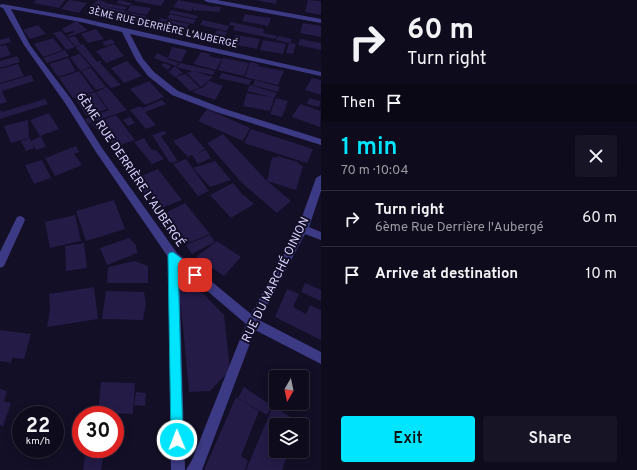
<!DOCTYPE html>
<meta charset="utf-8">
<style>
body{margin:0;font-family:Overpass,sans-serif;background:#171425;color:#f1f3f6;height:100vh;display:flex;flex-direction:column;font-size:15px;white-space:nowrap}
*{box-sizing:border-box;margin:0}
p{font-size:13px;color:#9b9ba3}
.icon{flex:none;width:22px;height:22px;fill:none;stroke:currentColor;stroke-width:2;stroke-linecap:round;stroke-linejoin:round}
.map{position:relative;flex:1;overflow:hidden}
.details{display:flex;flex-direction:column;background:#0e0b1c;width:316px}
.details>*{flex:none}
.top-card{background:#0e0b1c;color:#f1f3f6;overflow:hidden}
.needle{width:26px;rotate:189deg}
.fabs{position:absolute;left:269px;top:370px;display:grid;gap:8px}
.fabs a{display:grid;place-items:center;width:40px;height:40px;border-radius:4px;background:#0e0b1c;box-shadow:0 2px 10px #0003,0 0 0 1px #2e2b3b;font-size:20px}
.speed{position:absolute;left:12px;top:406px;display:flex;gap:8px;font-size:20px;font-weight:700;text-align:center}
.speed>*{display:grid;place-content:center;width:52px;height:52px;border-radius:50%;background:#0e0b1c;box-shadow:0 2px 10px #0003,0 0 0 1px #2e2b3b;line-height:1}
.speed small{font-size:10px;font-weight:400}
.speed .limit{border:6px solid #d22;background:#fff;color:#111}
.pin{position:absolute;display:grid;place-items:center;width:34px;height:34px;color:#fff;margin:-17px;border-radius:8px;box-shadow:0 2px 6px #0006}
.me{position:absolute;width:44px;margin:-22px;rotate:359deg;stroke-linejoin:round;filter:drop-shadow(0 0 3px #0008)}
.turn{display:flex;align-items:center;gap:14px;height:84px;padding:0 20px;font-size:18px}
.turn .icon{width:52px;height:52px;stroke-width:2.5}
.turn b{display:block;font-size:28px;line-height:34px}
.then{display:flex;align-items:center;height:38px;padding:0 20px;background:#0003;gap:8px;font-size:15px}
.round{display:grid;place-items:center;flex:none;width:42px;height:42px;border-radius:4px;background:#171425}
.overview{display:flex;align-items:center;justify-content:space-between;height:68px;padding:0 20px}
h1{font-size:24px;font-weight:600;line-height:30px;color:#00e5ff}
.primary-button{display:flex;gap:8px;margin-top:auto;padding:8px 20px}
.primary-button a{flex:1;height:46px;border-radius:4px;background:#00e5ff;color:#111;font-size:16px;font-weight:600;line-height:46px;text-align:center}
.primary-button a+a{background:#171425;color:#f1f3f6}
ul{padding:0;list-style:none}
li{display:flex;align-items:center;gap:12px;height:56px;padding:0 20px;border-top:1px solid #2e2b3b}
li div{flex:1}
li b{display:block;font-size:15px}
li em{font-style:normal}
main{display:flex;flex:1;min-height:0}
.map>svg:first-child{display:block}
</style>
<main>
<div class="map">
<svg width="321" height="470" viewBox="0 0 321 470">
<rect width="100%" height="100%" fill="#130f26"/>
<path fill="#241b47" d="M36,0h29l-6,8 -26,-5z
M69,0h2l16,3 -8,10 -18,-4z
M98,0l8,2 -1,1 22,4 -2,3 -31,-6z
M119,0l13,3 -3,3 -13,-3z
M135,0h30l-4,6 -27,-5z
M178,0l37,7v-1l6,1 -2,5 -26,-2 1,-5 -3,6 -18,-4z
M255,0h22l-1,4z
M308,0l13,1v14l-16,-3z
M94,4h1l31,7 -8,10 -32,-7z
M131,5l20,3 -4,7 -20,-4z
M171,10l27,6 -2,3 -27,-6z
M126,12l20,4 -6,9 -21,-4z
M170,14l26,6 -3,4 -26,-6z
M245,14l26,4 -3,8 -26,-5z
M160,18l29,6 -6,11 -30,-7z
M203,20l26,6 -2,5 -27,-6z
M76,21l12,9 -20,7 -1,-2 8,-3 -2,-1 -8,2 -3,-4z
M231,22l33,7 -1,4 14,3 -2,3 -42,-9 2,-4 -6,-1z
M303,23l18,3v11l-21,-4z
M38,25l8,9 -16,5 -7,-9z
M96,29l8,10 -16,4 -7,-9z
M217,30l10,2 -5,10 -11,-2z
M61,31l14,16 -8,3 -14,-17z
M235,35l25,4 -3,10 -25,-5z
M75,36l6,9 2,-1 14,18 4,-1v3l20,21 -10,3 -35,-40 4,-3 -4,2 -8,-9z
M278,36l14,3 -2,4 6,1 -3,10 -7,-1 3,-10 -13,-3z
M9,37l2,5 -11,3v-5z
M53,38l10,12 -20,7 -9,-13z
M112,39l3,4 -10,3 -3,-4z
M300,39l21,4v7l-23,-5z
M263,40l23,4 -3,10 -23,-4z
M114,44l10,12 -18,7 -10,-12z
M6,45l5,10 -11,3v-12z
M172,47l15,3 -6,12 -13,-4z
M65,50l4,6 -22,7 -4,-5z
M201,52l10,2 -2,2 13,3 -6,11 -23,-6z
M157,53l11,5 -1,1 12,4 -3,3 -22,-8z
M80,54l11,13 -11,4 -10,-14z
M17,56l3,6 -20,6v-7z
M68,58l8,13 -18,6 -9,-13z
M223,58l26,5 -5,13 -26,-6z
M127,61l15,15 -18,7 -13,-15z
M250,62l9,2 -1,2 26,5 -6,14 -33,-8z
M164,63l7,3 -3,4 -7,-5z
M180,63l35,8 -2,4 -20,-4 20,6 -12,10 -14,-14 5,-2 -15,-4z
M18,64l6,12 -24,7v-14z
M175,66l3,3 5,4 -8,4 -7,-5z
M91,68l15,19 -10,3 -15,-19z
M79,71l15,20 -21,7 -14,-20z
M222,73l29,7 -2,5 -30,-7z
M186,74l14,14 -10,3 -14,-14z
M31,75l3,6 -32,10 5,11 -7,2v-20z
M312,78l9,2v15l-16,-5z
M255,80l25,7 -2,5 -25,-7z
M149,81l15,16 -19,8 -15,-16z
M209,81l14,5 -8,14 -23,-8 11,-5z
M250,85l27,8 -3,5 -4,13 -27,-5 4,-13 24,4 -24,-6z
M107,87l20,23 -39,14 -3,-5 24,-9 -13,-18z
M95,92l12,17 -21,7 -11,-18z
M276,98l12,3 -6,16 -12,-3z
M309,98l12,3 -2,6 -12,-3z
M45,99l3,5 -48,15v-9l2,2z
M162,100l4,4 -21,8 -3,-4z
M300,104l21,7 -1,16 -28,-10z
M140,106l16,19 -10,4 -16,-19z
M207,109l43,19 -7,13 -45,-20z
M49,113l10,16 -19,7 -10,-16z
M116,115l19,25 -20,7 -11,-15 -5,1 -7,-9z
M130,117l5,6 -7,3 -5,-6z
M28,120l1,18 -18,5 -7,-17z
M251,129l62,20 -6,14 -63,-20z
M164,131l2,3 -5,2 17,25 -8,2 -18,-28z
M191,133l14,16 -7,4 8,-3 5,8 -13,6 -6,-9 -4,2 -15,-16z
M223,134l43,46 25,21 -14,12 -35,-30 -35,-40z
M41,136l5,11 -10,3 -3,-6 1,4 -8,3 -5,-10 9,-3 1,3z
M144,138l7,11 6,2 7,8 -12,5 -18,-22z
M76,146l3,6 -5,2 8,11 -27,11 -10,-18z
M277,156l21,6 1,2 4,2 -7,24 -29,-9 5,-24 4,1z
M186,159l7,10 16,22 -11,5 -25,-32z
M42,160l9,18 -17,6 -9,-19z
M215,161l16,19 -21,7 -17,-19z
M158,169l24,31 -21,8 -11,-17 -6,3 -10,-15z
M233,183l9,11 12,10 -23,14 -21,-23z
M114,200l11,29 -39,12 -10,-30z
M185,203l25,31 -24,10 -12,-19h-5l-8,-10z
M75,215l6,26 -31,7 -5,-26z
M210,235l5,7 -23,12 -6,-9z
M129,238l7,7 1,8 -30,12 -7,-17z
M217,241l24,16 -17,19 -28,-19z
M84,243l3,25 -21,3 -1,-25z
M135,261l13,5v17h-41l1,-16z
M305,283l16,7v11l-20,-9z
M94,287l4,32 -51,8 3,-18 -1,-15z
M180,289h19l25,26 6,55 -20,21 -21,1 -8,-86 -3,-3z
M287,289l12,5 -6,13 13,7 4,-9 11,5v30l-46,-23z
M106,291l38,1 2,12 -3,16 -41,-1z
M0,330l31,4 -7,25 -12,-1 -1,5 -11,-2z
M101,382l34,1 -2,31 -35,-1z
M244,387l28,19 -5,9 -29,-17z
M0,389l7,2 -3,10 7,2 -8,23 -3,-1z
M136,392l10,1 -1,13 -11,-1z
M236,397l23,14 -18,45 7,5 -3,9h-41z
M273,406l19,12 -3,7h-13v26h13l-7,19h-36z
M85,457l18,1 -2,12h-18z"/>
<g fill="none" stroke-linecap="round" stroke-linejoin="round">
<path fill="#3d3a85" fill-rule="evenodd" d="M204,0h13l104,19v4l-114,-21z
M2,4l79,14 240,54v4l-191,-42 13,25 11,13 24,19 44,17 99,31v6l-105,-33 -44,-17 -24,-19 -12,-16 -14,-28 -41,-10 -70,-13 19,36 41,54 31,49 75,105 74,61 47,-86 18,-50 5,-3v16l-12,36 12,5v8l-16,-6 -46,86 62,32v12l-66,-34 -53,140h-16l6,-10 54,-136 -67,-57 6,203h-14l-3,-213 -72,-105 -31,-49 -41,-58 -21,-37 -3,-1v-2z
M20,216l3,1 2,3 -21,46 -4,2v-16l17,-35z"/>
</g>
<path fill="#00e5ff" stroke="#0095a6" d="M173,252l26,20 1,3 -1,3 -4,2 -17,-14 5,174 -1,4 -5,2 -4,-2 -2,-4 -3,-184 1,-3z"/>
<g text-anchor="middle" dominant-baseline="central" stroke-width="4" stroke-linejoin="round" paint-order="stroke">
<g font-size="10" fill="#d9d4ff" stroke="#130f26">
<text transform="translate(163 28) rotate(13)">3ÈME RUE DERRIÈRE L'AUBERGÉ</text>
</g>
<g font-size="12" fill="#d9d4ff" stroke="#130f26">
<text transform="translate(130 170) rotate(56)">6ÈME RUE DERRIÈRE L'AUBERGÉ</text>
<text transform="translate(276 280) rotate(-64)">RUE DU MARCHÉ OINION</text>
</g>
</g>
</svg>
<div class="fabs">
<a><svg class="needle" viewBox="-14 -14 28 28"><path d="M0-13l5 13h-10z" fill="#e53935"/><path d="M0 13l5-13h-10z" fill="#9b9ba3"/></svg></a>
<a><svg class="icon" aria-label="layers" viewBox="0 0 24 24"><path d="M12 4l9 5-9 5-9-5zM3 14l9 5 9-5"/></svg></a>
</div>
<div class="speed"><div>22<small>km/h</small></div><div class="limit">30</div></div>
<div class="pin" style="left:195px;top:275px;background:#d93025"><svg class="icon" aria-label="arrive" viewBox="0 0 24 24"><path d="M6 21V4h12l-3 4 3 4H6"/></svg></div>
<svg class="me" style="left:177px;top:440px" viewBox="-20 -20 40 40"><circle r="17" fill="#00e5ff" stroke="#fff" stroke-width="3"/><path d="M0-11L8 9 0 5-8 9z" fill="#fff"/></svg>
</div>
<section class="details">
<div class="top-card">
<div class="turn"><svg class="icon" aria-label="right" viewBox="0 0 24 24"><path d="M7 20v-9h11M14 6l5 5-5 5"/></svg><div><b>60 m</b>Turn right</div></div>
<div class="then">Then<svg class="icon" aria-label="arrive" viewBox="0 0 24 24"><path d="M6 21V4h12l-3 4 3 4H6"/></svg></div>
</div>
<div class="overview"><div><h1>1 min</h1><p>70 m · 10:04</p></div><a class="round"><svg class="icon" aria-label="close" viewBox="0 0 24 24"><path d="M6 6l12 12M18 6L6 18"/></svg></a></div>
<ul>
<li><svg class="icon" aria-label="right" viewBox="0 0 24 24"><path d="M7 20v-9h11M14 6l5 5-5 5"/></svg><div><b>Turn right</b><p>6ème Rue Derrière l'Aubergé</p></div><em>60 m</em></li>
<li><svg class="icon" aria-label="arrive" viewBox="0 0 24 24"><path d="M6 21V4h12l-3 4 3 4H6"/></svg><div><b>Arrive at destination</b></div><em>10 m</em></li>
</ul>
<div class="primary-button"><a>Exit</a><a>Share</a></div>
</section>
</main>
